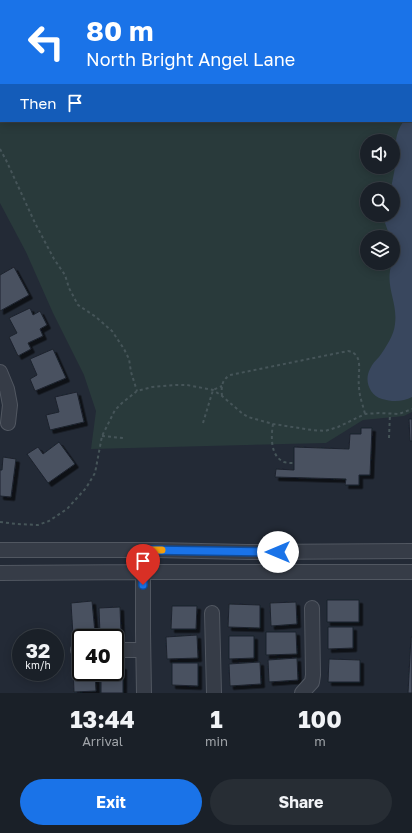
<!DOCTYPE html>
<style>
body{margin:0;font-family:"Golos Text",sans-serif;background:#272d34;color:#f1f3f6;height:100vh;display:flex;flex-direction:column;font-size:15px;white-space:nowrap}
*{box-sizing:border-box;margin:0}
p{font-size:13px;color:#9fa3a8}
.icon{flex:none;width:22px;height:22px;fill:none;stroke:currentColor;stroke-width:2;stroke-linecap:round;stroke-linejoin:round}
.map{position:relative;height:693px;overflow:hidden}
.drawer{display:flex;flex-direction:column;background:#1a2028;flex:1}
.drawer>*{flex:none}
.guide{position:absolute;left:0px;top:0px;width:412px;height:122px;box-shadow:0 2px 10px #0003,0 0 0 1px #383e45;background:#1a73e8;color:#fff;overflow:hidden}
.fabs{position:absolute;left:360px;top:134px;display:grid;gap:8px}
.fabs a{display:grid;place-items:center;width:40px;height:40px;border-radius:50%;background:#1a2028;box-shadow:0 2px 10px #0003,0 0 0 1px #383e45;font-size:20px}
.speed{position:absolute;left:12px;top:629px;display:flex;gap:8px;font-size:20px;font-weight:700;text-align:center}
.speed>*{display:grid;place-content:center;width:52px;height:52px;border-radius:50%;background:#1a2028;box-shadow:0 2px 10px #0003,0 0 0 1px #383e45;line-height:1}
.speed small{font-size:10px;font-weight:400}
.speed .limit{border:2px solid #111;border-radius:6px;background:#fff;color:#111}
.pin{position:absolute;display:grid;place-items:center;width:34px;height:34px;color:#fff;margin:-41px -17px;border-radius:50% 50% 50% 0;rotate:-45deg;box-shadow:0 0 4px #0007}
.pin .icon{rotate:45deg}
.me{position:absolute;width:44px;margin:-22px;rotate:270deg;stroke-linejoin:round;filter:drop-shadow(0 0 3px #0008)}
.turn{display:flex;align-items:center;gap:14px;height:84px;padding:0 20px;font-size:18px}
.turn .icon{width:52px;height:52px;stroke-width:2.5}
.turn b{display:block;font-size:28px;line-height:34px}
.then{display:flex;align-items:center;height:38px;padding:0 20px;background:#0003;gap:8px;font-size:15px}
.eta{display:flex;justify-content:space-evenly;align-items:center;height:68px;text-align:center}
.eta b{font-size:24px;font-weight:700;line-height:28px}
.primary-button{display:flex;gap:8px;margin-top:auto;padding:8px 20px}
.primary-button a{flex:1;height:46px;border-radius:24px;background:#1a73e8;color:#fff;font-size:16px;font-weight:700;line-height:46px;text-align:center}
.primary-button a+a{background:#272d34;color:#f1f3f6}
.map>svg:first-child{display:block}
</style>
<div class="map">
<svg width="412" height="693" viewBox="0 0 412 693">
<defs>
<filter id="shadow"><feDropShadow dx="3.5" dy="3.5" stdDeviation="0" flood-color="#0009"/></filter>
</defs>
<rect width="100%" height="100%" fill="#232a36"/>
<path fill="#293a3b" fill-rule="evenodd" d="M0,0h412v412l-8,4 -41,4 -37,23 -235,6 5,-38 -12,-36 -31,-62 -27,-61 -26,-49zM1,1h410v120h-410zM367,141h26v26h-26zM367,189h26v26h-26zM367,237h26v26h-26z"/>
<path fill="#39475e" d="M412,114v283c-9,5 -20,5 -30,2 -13,-4 -18,-19 -12,-30 2,-5 6,-9 9,-12 7,-10 15,-22 16,-33 3,-23 -11,-38 -3,-61h1l1,-12 -1,-14h-3l-5,-14 1,-8h7v-26h-2c1,-7 3,-15 4,-22 1,-16 -2,-33 9,-46h7v-6z"/>
<path fill="#495160" stroke="#1d232d" filter="url(#shadow)" d="M14,267l15,28 -29,16v-36z
M30,308l3,7 7,-4 7,14 -7,4 3,7 -15,7 3,6 -13,7 -9,-19 8,-4 -8,-15z
M53,349l13,29 -31,13 -5,-12 7,-4 -7,-16z
M77,392l7,30 -34,8 -4,-15 13,-3 -4,-15z
M409,419h3v22h-2z
M361,428h11l-2,47h-11v10h-14l1,-6 -71,-2 1,-8 18,1v-23l55,2 1,-15h11z
M59,442l16,22 -27,19 -21,-29 11,-7 5,7z
M3,457l13,2 -5,38 -11,-1v-26h2z
M327,600h32v22h-32z
M92,601l3,32 -22,2 -2,-32z
M296,602l1,22 -26,2 -1,-23z
M229,604l31,1v23l-32,-1z
M172,606h25l-1,23h-25z
M120,607l1,26 -21,1 -1,-26z
M328,627h25v21l-25,1z
M266,632h30l1,22 -31,1z
M197,635l1,23 -31,1 -1,-22z
M229,636h25v22l-25,1z
M411,637h1v56h-4z
M297,658l1,22 -29,2 -1,-22z
M329,659l31,1v22h-32z
M260,662l1,22 -31,2 -1,-22z
M172,663h26v23l-26,-1z
M73,665h8v7h14l1,19 -22,1z
M115,666h8v27h-22v-21h14z"/>
<g fill="none" stroke-linecap="round" stroke-linejoin="round">
<defs>
<path id="minor" d="M0,372l7,17 3,16 -2,18
M0,550h156l91,2 165,-1
M143,550v82l1,61
M0,573l143,-1h269
M212,613l2,80
M78,650h3
M115,650h28
M302,693l10,-11 1,-7 -1,-67"/>
</defs>
<use href="#minor" stroke="#515761" stroke-width="16"/>
<path stroke="#465559" stroke-width="2" stroke-dasharray="3 3" stroke-linecap="butt" d="M0,149l6,11 29,63 19,36 11,16 4,13 9,17 18,12 16,14 12,18 5,10 2,13 6,19
M222,396c-1,-10 0,-16 8,-21l118,-24c17,3 9,23 11,35 0,10 4,19 6,28
M203,423l10,-33 9,-4
M273,424c-2,12 -3,32 11,38 3,1 6,1 9,1
M102,436l21,2
M389,438l1,-25
M0,522l17,2 21,1 11,-4 18,-12 19,-21 9,-15 7,-37 13,-26 7,-7 15,-12 15,-4 24,-2h11l26,5 9,6 21,18 5,3 25,7 39,6 13,1 13,-4 27,-13 14,-1 20,1 13,-5"/>
<use href="#minor" stroke="#363c47" stroke-width="14"/>
</g>
<g fill="none" stroke-linecap="round" stroke-linejoin="round">
<defs>
<path id="route" d="M143,585v-35l135,2"/>
</defs>
<use href="#route" stroke="#114b97" stroke-width="10"/>
<use href="#route" stroke="#1a73e8" stroke-width="7"/>
<path stroke="#f59e0b" stroke-width="7" d="M143,565v-15h19"/>
</g>
</svg>
<div class="fabs">
<a><svg class="icon" aria-label="sound" viewBox="0 0 24 24"><path d="M4 9h4l5-4v14l-5-4H4zM17 9q2 3 0 6"/></svg></a>
<a><svg class="icon" aria-label="search" viewBox="0 0 24 24"><circle cx="10" cy="10" r="6"/><path d="M15 15l6 6"/></svg></a>
<a><svg class="icon" aria-label="layers" viewBox="0 0 24 24"><path d="M12 4l9 5-9 5-9-5zM3 14l9 5 9-5"/></svg></a>
</div>
<div class="speed"><div>32<small>km/h</small></div><div class="limit">40</div></div>
<div class="pin" style="left:143px;top:585px;background:#d93025"><svg class="icon" aria-label="arrive" viewBox="0 0 24 24"><path d="M6 21V4h12l-3 4 3 4H6"/></svg></div>
<svg class="me" style="left:278px;top:552px" viewBox="-20 -20 40 40"><circle r="19" fill="#fff"/><path d="M0-13L10 11 0 6-10 11z" fill="#1a73e8"/></svg>
<div class="guide">
<div class="turn"><svg class="icon" aria-label="left" viewBox="0 0 24 24"><path d="M17 20v-9H6M10 6l-5 5 5 5"/></svg><div><b>80 m</b>North Bright Angel Lane</div></div>
<div class="then">Then<svg class="icon" aria-label="arrive" viewBox="0 0 24 24"><path d="M6 21V4h12l-3 4 3 4H6"/></svg></div>
</div>
</div>
<section class="drawer">
<div class="eta">
<div><b>13:44</b><p>Arrival</p></div>
<div><b>1</b><p>min</p></div>
<div><b>100</b><p>m</p></div>
</div>
<div class="primary-button"><a>Exit</a><a>Share</a></div>
</section>
